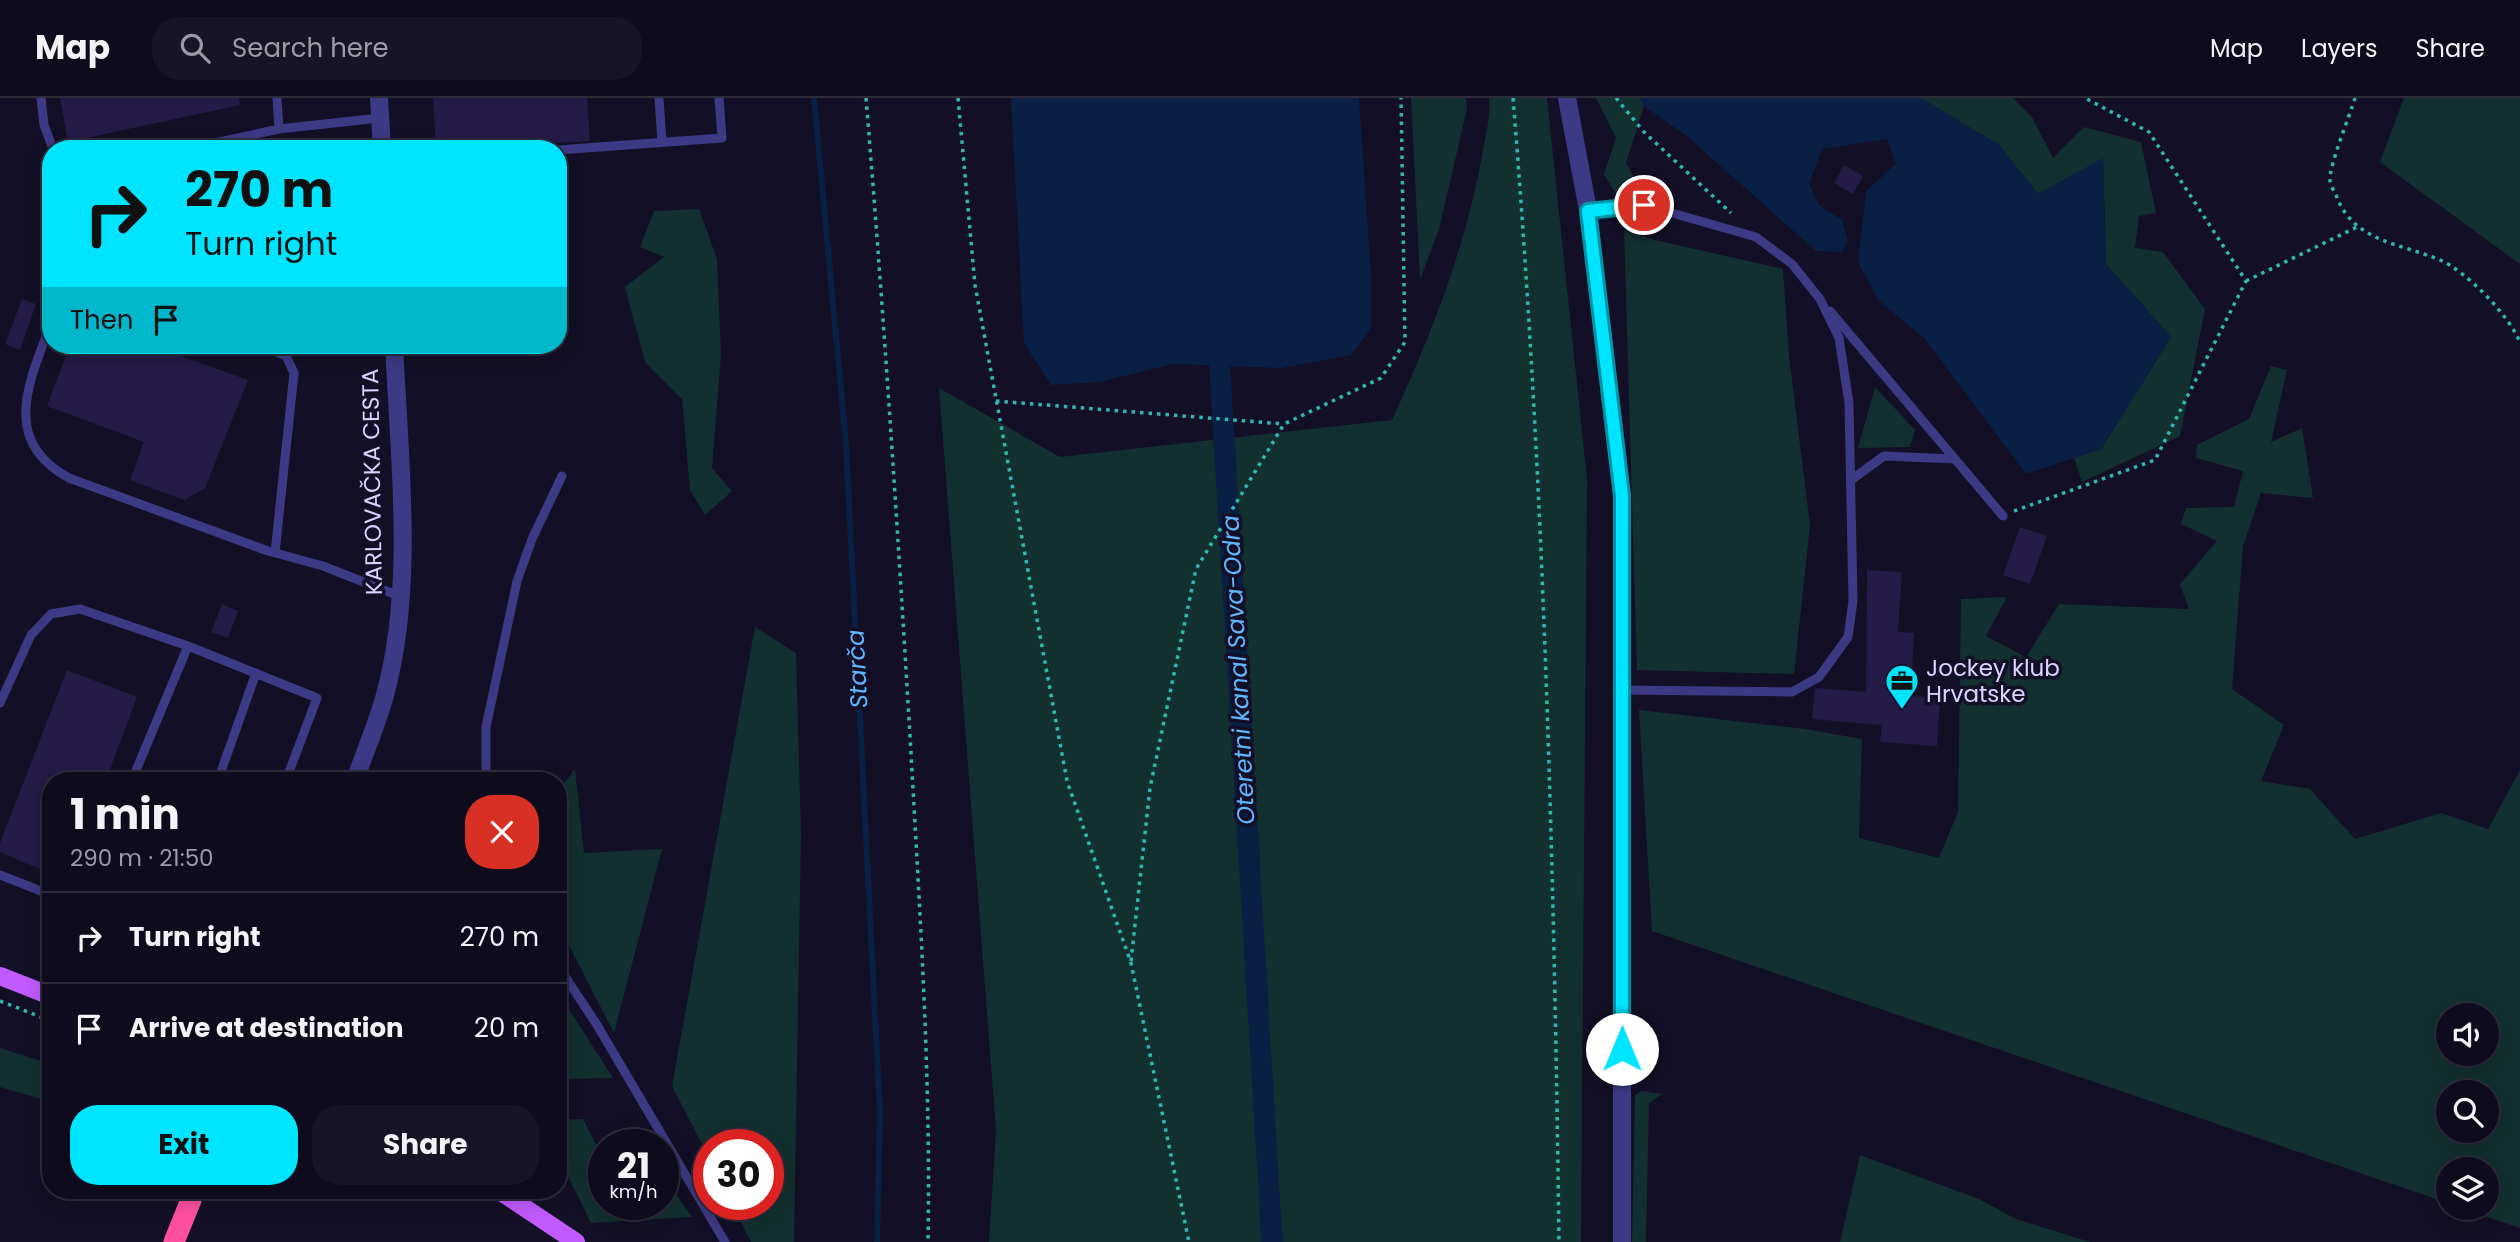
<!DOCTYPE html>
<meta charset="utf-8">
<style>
body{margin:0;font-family:Poppins,sans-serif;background:#171425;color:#f1f3f6;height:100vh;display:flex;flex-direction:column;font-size:26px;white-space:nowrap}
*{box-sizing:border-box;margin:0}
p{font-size:23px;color:#9b9ba3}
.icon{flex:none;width:38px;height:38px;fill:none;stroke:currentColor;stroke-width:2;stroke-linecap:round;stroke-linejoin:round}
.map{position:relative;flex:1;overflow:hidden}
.sheet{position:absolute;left:42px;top:674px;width:525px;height:427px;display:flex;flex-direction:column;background:#0e0b1c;border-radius:28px;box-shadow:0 4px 18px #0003,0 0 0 2px #2e2b3b}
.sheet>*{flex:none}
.top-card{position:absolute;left:42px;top:42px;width:525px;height:214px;border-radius:28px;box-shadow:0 4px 18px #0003,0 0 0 2px #2e2b3b;background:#00e5ff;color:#111;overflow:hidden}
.tools{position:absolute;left:2436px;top:905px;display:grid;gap:14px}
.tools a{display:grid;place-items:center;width:63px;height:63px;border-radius:50%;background:#0e0b1c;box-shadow:0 4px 18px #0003,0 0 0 2px #2e2b3b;font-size:35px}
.speed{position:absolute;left:588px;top:1031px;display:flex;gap:14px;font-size:35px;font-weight:700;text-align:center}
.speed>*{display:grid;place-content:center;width:91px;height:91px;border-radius:50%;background:#0e0b1c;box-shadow:0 4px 18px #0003,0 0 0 2px #2e2b3b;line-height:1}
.speed small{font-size:18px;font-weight:400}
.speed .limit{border:10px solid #d22;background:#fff;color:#111}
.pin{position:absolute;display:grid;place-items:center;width:60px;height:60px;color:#fff;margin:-30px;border:4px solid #fff;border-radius:50%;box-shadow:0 2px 7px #0007}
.me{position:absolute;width:77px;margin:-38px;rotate:0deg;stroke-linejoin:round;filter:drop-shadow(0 0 5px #0008)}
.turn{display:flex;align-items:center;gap:24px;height:147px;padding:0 28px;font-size:32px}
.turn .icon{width:91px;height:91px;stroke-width:2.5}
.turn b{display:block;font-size:49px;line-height:60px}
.then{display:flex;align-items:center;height:66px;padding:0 28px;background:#0003;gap:14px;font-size:26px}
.round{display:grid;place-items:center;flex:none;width:74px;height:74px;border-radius:28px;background:#171425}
.head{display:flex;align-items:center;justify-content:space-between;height:119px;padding:0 28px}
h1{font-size:42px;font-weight:700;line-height:52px}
.button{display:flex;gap:14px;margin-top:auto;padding:14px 28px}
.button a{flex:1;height:80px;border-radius:28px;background:#00e5ff;color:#111;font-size:28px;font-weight:700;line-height:80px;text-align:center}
.button a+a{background:#171425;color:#f1f3f6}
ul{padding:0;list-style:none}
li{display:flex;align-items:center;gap:21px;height:91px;padding:0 28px;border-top:2px solid #2e2b3b}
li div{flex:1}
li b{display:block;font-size:26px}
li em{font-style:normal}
header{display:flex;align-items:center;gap:42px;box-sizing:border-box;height:98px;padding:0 35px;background:#0e0b1c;border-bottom:2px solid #2e2b3b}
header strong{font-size:33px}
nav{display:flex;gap:38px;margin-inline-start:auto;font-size:24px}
.search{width:490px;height:63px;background:#171425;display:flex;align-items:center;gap:18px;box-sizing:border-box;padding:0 24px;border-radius:28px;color:#9b9ba3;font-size:26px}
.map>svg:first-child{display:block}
</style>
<header>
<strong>Map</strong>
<div class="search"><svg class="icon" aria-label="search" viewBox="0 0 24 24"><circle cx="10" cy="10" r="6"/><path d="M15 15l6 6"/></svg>Search here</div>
<nav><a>Map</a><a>Layers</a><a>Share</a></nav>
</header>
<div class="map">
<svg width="2520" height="1144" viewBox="0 0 2520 1144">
<rect width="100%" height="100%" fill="#130f26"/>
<path fill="#12302f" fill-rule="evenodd" d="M1411,0h55l1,11 -28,120 -19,51z
M1489,0h58l40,381 -6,763h-592l7,-112 -57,-742 121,69 332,-37c39,-85 73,-171 90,-264 3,-19 9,-38 7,-58z
M1596,0h44l4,8 -18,57 17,31 -21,10 -18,-30 12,-36z
M1921,0h92l19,19 21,41 31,-31 57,15 15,71 -17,3 -4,32 28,4 42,57 -25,127 -98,46 -8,-24 27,-9 70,-112 -65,-73 -3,-105 -65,35 -39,-49z
M2404,0h116v166l-140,-102z
M699,111l18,50 4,96 -9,113 20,23 -27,24 -15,-25 -8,-91 -37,-37 -20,-75 39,-30 -24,-10 14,-36z
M1624,132l31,10 128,29 6,87 21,169 -16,149 -157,-4z
M2271,268l16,4 -16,72 31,-14 11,70 -52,-5 -18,53 -11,143 52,36 -23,56 49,8 45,50 86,-26 47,16 32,-59v458l-59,-20h26v-39h-39v34l-796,-272 -13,-221 166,19 57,10 -3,99 80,20 19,-46 3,-213 46,-2 -21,39 40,21 33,-53 130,5 -9,-25 37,-43 -36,-17 5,-16 48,-1 9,-36 -47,-13 1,-13 52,-26zM2448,917h39v39h-39zM2448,994h39v38h-39z
M1875,289l40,43 -5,17 -52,1z
M755,529l41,26 5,181 -7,408h-43l-19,-38h36v-60h-59v14l-37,-72z
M575,671l9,84 78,-4 -48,184 -56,-109v-133z
M558,894l55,86 -55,1z
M0,950l41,13 4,39 -45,-13z
M1641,993l21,3 -13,9 -3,139h-14l3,-147z
M583,1021l21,41v44h59v-28l29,41 -101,6 -33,-67v-36z
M1860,1057l119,44 37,20 74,23h-250z"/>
<path fill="#0a1f44" d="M1011,0h348l12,176v55l-20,26 -69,13 -108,-4 -74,18 -49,3 -27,-42z
M1640,0h281l78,47 39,49 65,-36 3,106 65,73 -70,112 -75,25 -102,-136 -46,-38 -20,-38 8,-71 30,-27 -9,-25 -65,10 -13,35 10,21 23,15 6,20 -6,12 -26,-1 -128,-114 -44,-31z"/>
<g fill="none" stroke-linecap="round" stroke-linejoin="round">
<path stroke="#0a1f44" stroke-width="6" d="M814,0l32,346 34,669 -3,129"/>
<path stroke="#0a1f44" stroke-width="21" d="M1218,240l54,904"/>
</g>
<path fill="#241b47" d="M60,0h179l1,7 -172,37z
M433,0h154l3,43 -33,2 -6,5 -115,1z
M1844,67l19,11 -10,18 -19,-11z
M1644,79l4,21 -22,2 -3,-19z
M22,201l14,5 -16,46 -15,-6z
M70,247h80l98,35 -43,108 -21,12 -54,-20 14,-38 -97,-36z
M2020,429l27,9 -17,48 -27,-9z
M1867,472l35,2 -4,60 16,1 -3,63 29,2 -3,48 -57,-4 2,-17 -70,-6 3,-31 51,4z
M222,506l16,7 -10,27 -17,-6z
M67,572l70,27 -31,83h-55v94l-51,-22v-9z"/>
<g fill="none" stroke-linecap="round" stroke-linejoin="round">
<path stroke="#2fb8b0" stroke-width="3.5" stroke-dasharray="3.5 5" stroke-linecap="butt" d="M866,0c18,218 32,436 45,655 9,163 20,326 17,489
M958,0l17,187 92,496 64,182 58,279
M1513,0c31,380 41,763 46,1144
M1616,0l28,34 87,81
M2355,0c-5,17 -26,68 -25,82 0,5 4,11 6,15 17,47 64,48 104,65 26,11 71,57 80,83
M2246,183l111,-54
M996,303l288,23
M2014,413l141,-51 91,-179 -97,-149 -64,-34
M1131,863l19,-173 46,-219 88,-145 97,-46 24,-36 -4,-244
M0,903l51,20"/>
<path stroke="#3d3a85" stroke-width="9" d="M41,0l3,27 9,24
M659,0l3,44
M279,31l100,-11
M187,51l92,-20 -2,-31
M558,52l164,-12 -3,-40
M1588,112l56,-5 112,32 36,27 28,35 19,39 10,65 4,198 -5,36 -29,40 -27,15 -170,-2
M1830,213l173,205
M51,225c-22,59 -51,118 18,155l199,73 55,15 76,30
M259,247l27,11 8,17 -19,180
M1851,382l33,-24 71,3
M188,548l129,52 -31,82
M0,605l31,-68 20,-21 29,-5 108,37 -56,134
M218,682l38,-107
M486,682v-53l31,-146 15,-42 30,-63
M0,777l51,20
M558,868l39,59 128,217"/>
<path stroke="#3d3a85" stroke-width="18" d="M379,0l3,51
M1567,0l21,112 34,286v746
M355,682c10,-28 22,-56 30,-85 30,-109 14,-239 9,-350"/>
<path stroke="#c25bff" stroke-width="18" d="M0,878l51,20
M498,1092l78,52"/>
<path stroke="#ff4fa3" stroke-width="21" d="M174,1144l21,-52"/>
</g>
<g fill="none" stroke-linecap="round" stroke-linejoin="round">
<defs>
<path id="route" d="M1622,951v-553l-34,-285 56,-6"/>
</defs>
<use href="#route" stroke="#0095a6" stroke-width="18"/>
<use href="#route" stroke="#00e5ff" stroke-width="12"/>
</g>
<defs>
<symbol id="office-pin" viewBox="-11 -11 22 30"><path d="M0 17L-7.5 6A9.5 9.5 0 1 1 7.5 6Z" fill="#00e5ff" stroke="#130f26"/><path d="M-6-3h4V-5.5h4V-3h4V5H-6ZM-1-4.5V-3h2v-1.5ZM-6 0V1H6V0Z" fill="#111"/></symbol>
</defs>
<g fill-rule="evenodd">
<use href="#office-pin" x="1883" y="564" width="38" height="52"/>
</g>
<g text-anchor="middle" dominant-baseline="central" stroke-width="7" stroke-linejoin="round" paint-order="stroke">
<g font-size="23" fill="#d9d4ff" stroke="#130f26">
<text transform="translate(372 384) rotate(-91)">KARLOVAČKA CESTA</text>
</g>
<g font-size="23" fill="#d9d4ff" stroke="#130f26" text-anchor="start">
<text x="1926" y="570">Jockey klub<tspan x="1926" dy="26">Hrvatske</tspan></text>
</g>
<g font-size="24" font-style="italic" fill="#62b6ff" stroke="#130f26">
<text transform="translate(857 571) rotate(-93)">Starča</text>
<text transform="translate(1238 572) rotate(-93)">Oteretni kanal Sava-Odra</text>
</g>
</g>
</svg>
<div class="tools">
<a><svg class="icon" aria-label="sound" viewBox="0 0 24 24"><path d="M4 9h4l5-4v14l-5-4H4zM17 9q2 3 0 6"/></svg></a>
<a><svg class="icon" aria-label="search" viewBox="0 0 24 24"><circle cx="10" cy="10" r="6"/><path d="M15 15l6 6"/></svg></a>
<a><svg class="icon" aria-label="layers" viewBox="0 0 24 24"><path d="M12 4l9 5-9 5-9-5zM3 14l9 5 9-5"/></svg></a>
</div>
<div class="speed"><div>21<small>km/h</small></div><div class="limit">30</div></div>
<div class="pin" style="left:1644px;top:107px;background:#d93025"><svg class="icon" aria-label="arrive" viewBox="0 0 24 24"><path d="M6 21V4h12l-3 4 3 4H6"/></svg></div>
<svg class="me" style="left:1622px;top:951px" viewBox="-20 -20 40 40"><circle r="19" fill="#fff"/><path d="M0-13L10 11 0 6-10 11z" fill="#00e5ff"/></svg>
<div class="top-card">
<div class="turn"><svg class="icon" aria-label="right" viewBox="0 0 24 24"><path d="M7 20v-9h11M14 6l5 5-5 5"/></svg><div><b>270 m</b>Turn right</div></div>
<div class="then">Then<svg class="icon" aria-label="arrive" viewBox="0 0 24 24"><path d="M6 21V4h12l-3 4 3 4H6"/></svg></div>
</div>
<section class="sheet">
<div class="head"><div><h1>1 min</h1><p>290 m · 21:50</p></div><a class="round" style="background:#d93025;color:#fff"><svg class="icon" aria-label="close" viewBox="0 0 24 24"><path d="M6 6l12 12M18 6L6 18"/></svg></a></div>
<ul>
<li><svg class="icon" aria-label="right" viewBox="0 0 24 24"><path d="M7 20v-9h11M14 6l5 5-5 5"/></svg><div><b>Turn right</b></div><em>270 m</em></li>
<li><svg class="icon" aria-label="arrive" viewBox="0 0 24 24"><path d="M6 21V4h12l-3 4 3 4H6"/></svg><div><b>Arrive at destination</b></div><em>20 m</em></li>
</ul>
<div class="button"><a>Exit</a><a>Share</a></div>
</section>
</div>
